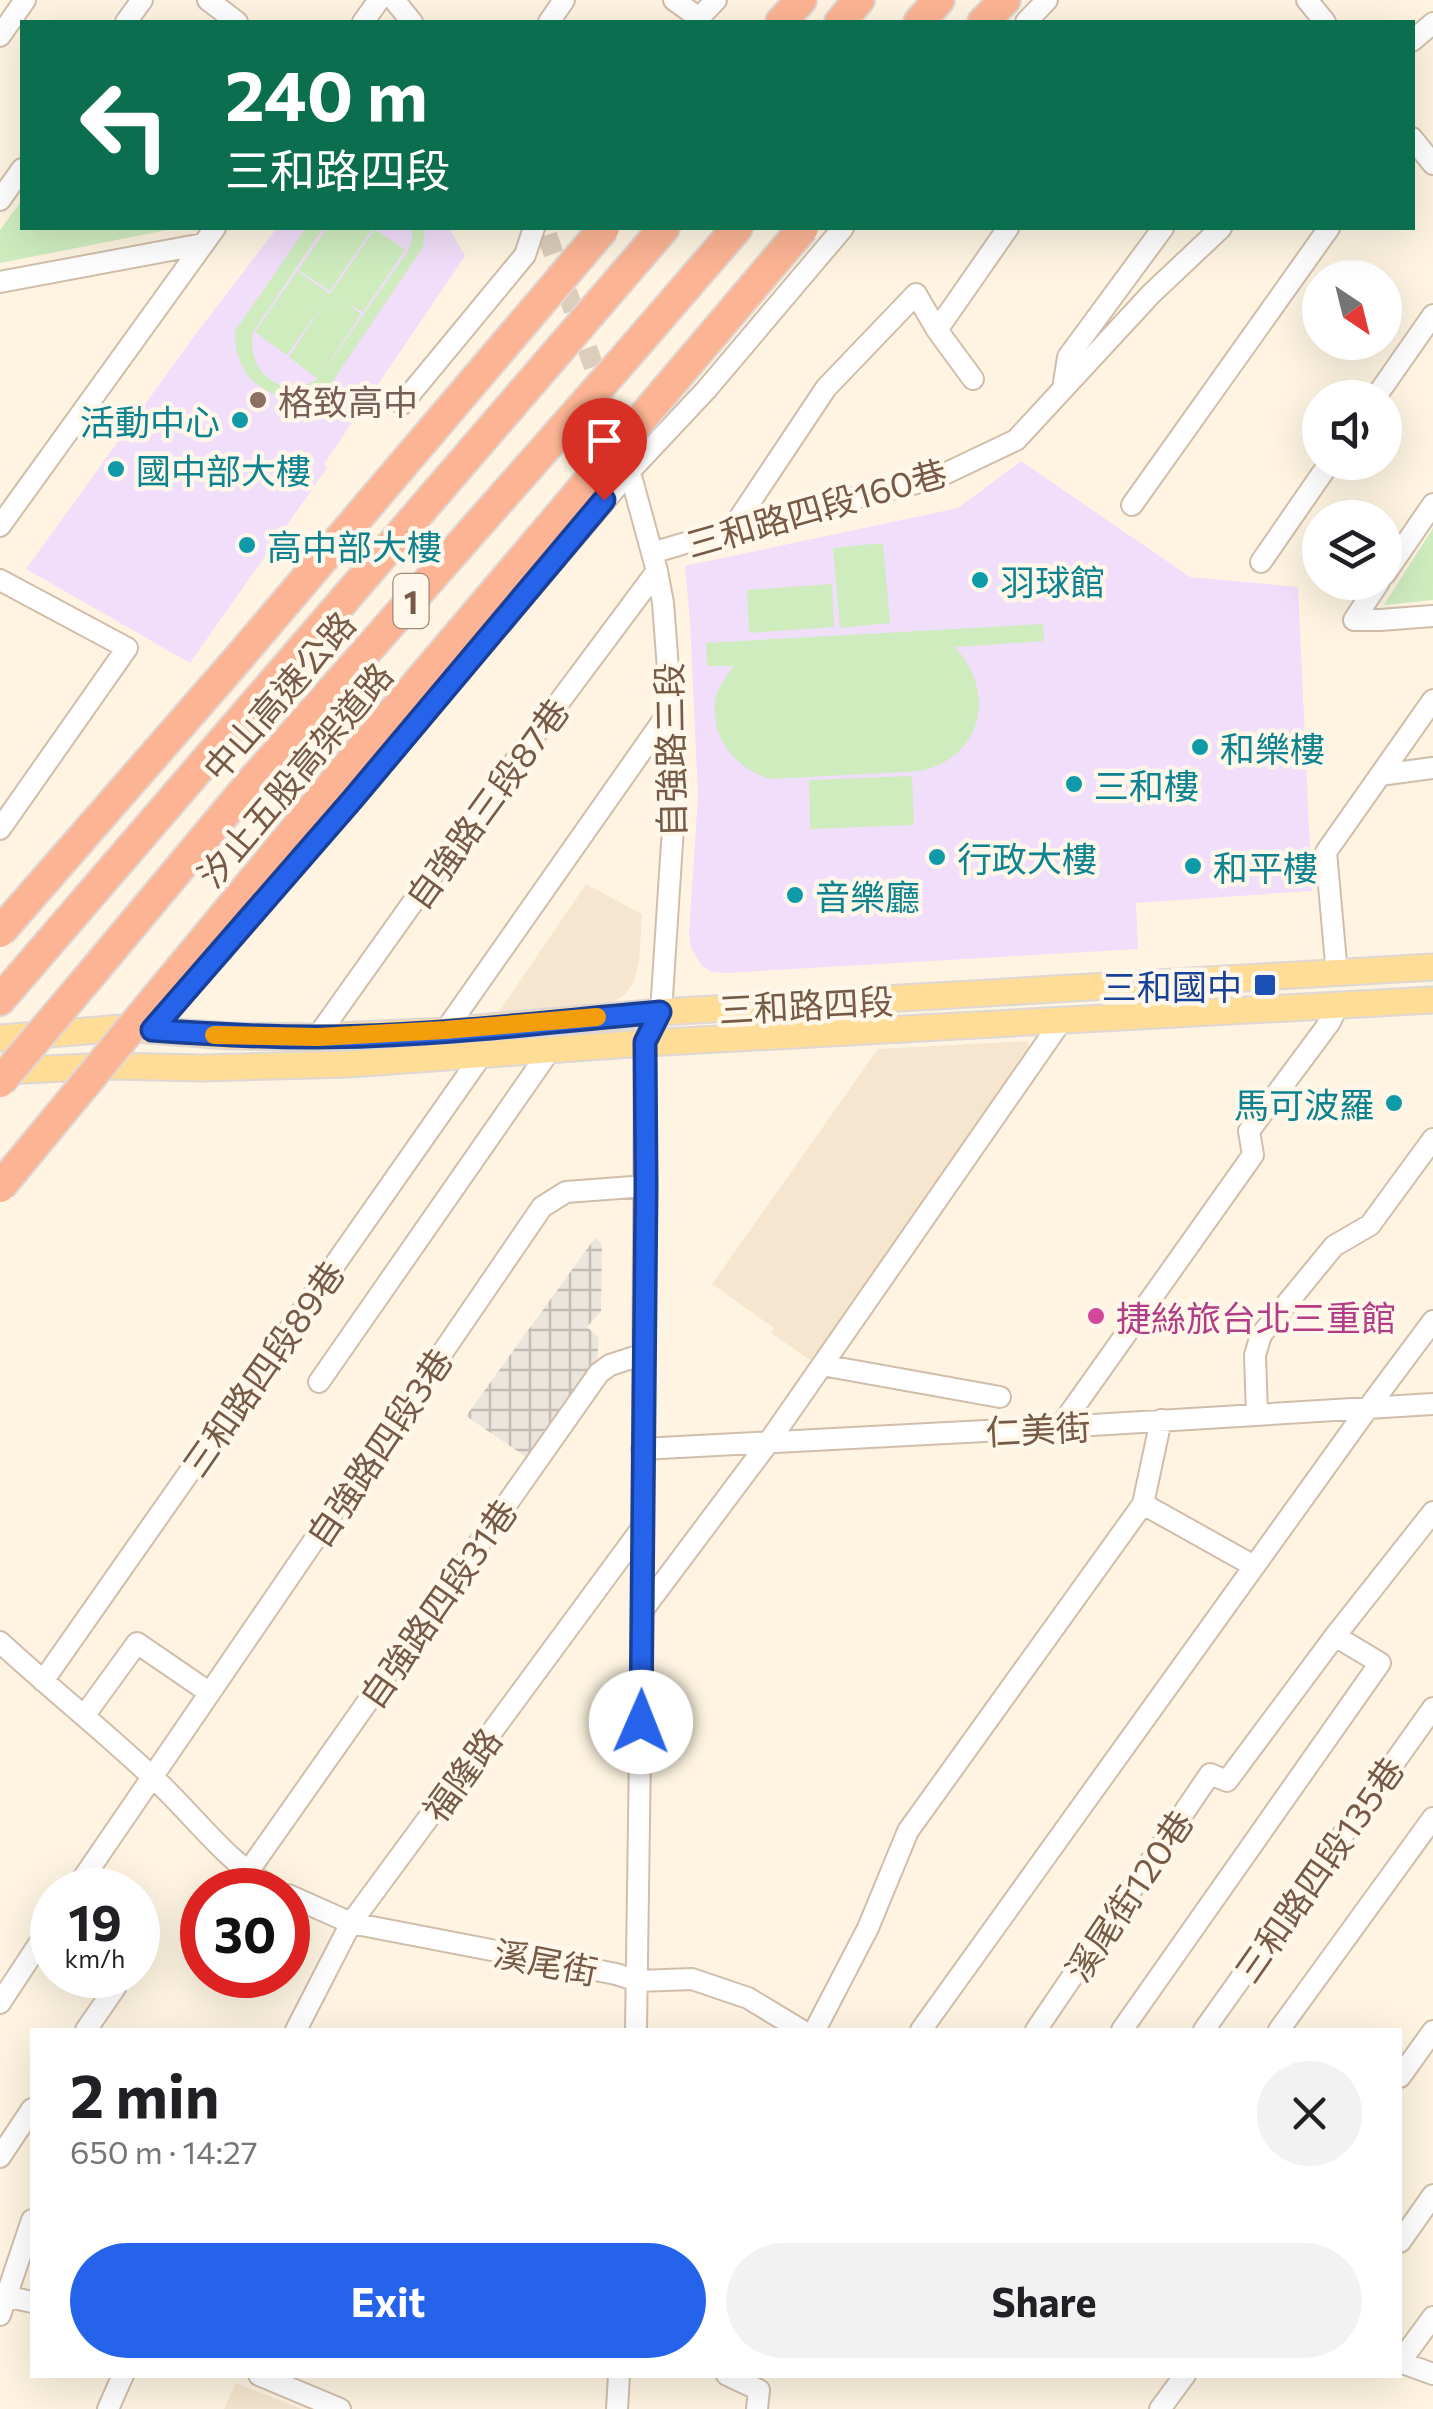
<!DOCTYPE html>
<meta charset="utf-8">
<style>
body{margin:0;font-family:Commissioner,"Noto Sans TC",sans-serif;background:#f2f2f2;color:#202124;height:100vh;display:flex;flex-direction:column;font-size:38px;white-space:nowrap}
*{box-sizing:border-box;margin:0}
p{font-size:32px;color:#757577}
.icon{flex:none;width:55px;height:55px;fill:none;stroke:currentColor;stroke-width:2;stroke-linecap:round;stroke-linejoin:round}
.map{position:relative;flex:1;overflow:hidden}
.sheet{position:absolute;left:30px;top:2028px;width:1372px;height:350px;display:flex;flex-direction:column;background:#fff;border-radius:0px;box-shadow:0 10px 40px #0002}
.sheet>*{flex:none}
.top-card{position:absolute;left:20px;top:20px;width:1395px;height:210px;border-radius:0px;box-shadow:0 10px 40px #0002;background:#0b6e4f;color:#fff;overflow:hidden}
.needle{width:65px;rotate:145deg}
.tools{position:absolute;left:1302px;top:260px;display:grid;gap:20px}
.tools a{display:grid;place-items:center;width:100px;height:100px;border-radius:50%;background:#fff;box-shadow:0 10px 40px #0002;font-size:50px}
.speed{position:absolute;left:30px;top:1868px;display:flex;gap:20px;font-size:50px;font-weight:700;text-align:center}
.speed>*{display:grid;place-content:center;width:130px;height:130px;border-radius:50%;background:#fff;box-shadow:0 10px 40px #0002;line-height:1}
.speed small{font-size:25px;font-weight:400}
.speed .limit{border:15px solid #d22;background:#fff;color:#111}
.pin{position:absolute;display:grid;place-items:center;width:85px;height:85px;color:#fff;margin:-102px -42px;border-radius:50% 50% 50% 0;rotate:-45deg;box-shadow:0 0 10px #0007}
.pin .icon{rotate:45deg}
.me{position:absolute;width:110px;margin:-55px;rotate:1deg;stroke-linejoin:round;filter:drop-shadow(0 0 8px #0008)}
.turn{display:flex;align-items:center;gap:35px;height:210px;padding:0 40px;font-size:45px}
.turn .icon{width:130px;height:130px;stroke-width:2.5}
.turn b{display:block;font-size:70px;line-height:85px}
.round{display:grid;place-items:center;flex:none;width:105px;height:105px;border-radius:52px;background:#f2f2f2}
.summary{display:flex;align-items:center;justify-content:space-between;height:170px;padding:0 40px}
h1{font-size:60px;font-weight:700;line-height:75px}
.primary-button{display:flex;gap:20px;margin-top:auto;padding:20px 40px}
.primary-button a{flex:1;height:115px;border-radius:60px;background:#2563eb;color:#fff;font-size:40px;font-weight:700;line-height:115px;text-align:center}
.primary-button a+a{background:#f2f2f2;color:#202124}
.map>svg:first-child{display:block}
</style>
<div class="map">
<svg width="1433" height="2409" viewBox="0 0 1433 2409">
<defs>
<pattern id="industrial-grid" width="8" height="8" patternUnits="userSpaceOnUse" patternTransform="scale(2.5)"><rect width="8" height="8" fill="#ece5dd"/><path d="M0 4h8M4 0v8" fill="none" stroke="#c4bdb5"/></pattern>
</defs>
<rect width="100%" height="100%" fill="#fef4e1"/>
<path fill="#f6e6cf" d="M586,884l56,30 -3,48 -6,22 -10,12 -13,8 -17,3 -94,5z
M1028,1041l3,12 -218,309 -42,-29 3,-5 -62,-44 166,-235z
M236,2383l66,26h-78z"/>
<path fill="url(#industrial-grid)" d="M595,1238l7,6 -1,67 -14,16 12,11 -2,23 -71,96 -60,-41z"/>
<path fill="#f1defa" d="M277,228h172l16,28 -141,208 3,4 -137,195 -164,-94 169,-234z
M1021,461l169,116 108,10 14,304 -176,12 2,46 -413,24 -13,-1 -10,-6 -11,-18 -2,-14 9,-139 -8,-174 -5,-55 273,-58z"/>
<path fill="#cfecbf" d="M22,200v28h155l-177,35v-33z
M306,228h17l-70,104c-7,41 29,69 65,47l-29,-22 39,-60 -41,58 -32,-23 42,-61 33,23 45,-65 30,21 -42,62 -17,-10 15,12 -42,64 89,-127 4,-11v-12h13l-2,19 -107,159c-18,-12 -20,-5 -39,-11 -29,-9 -43,-34 -42,-64z
M327,228h46l-43,63 -32,-21z
M1433,528v72l-49,5z
M883,543l7,80 -50,5 -7,-80z
M832,584l2,43 -85,6 -2,-43z
M1043,624l1,17 -89,6c41,44 29,109 -34,124l-150,8c-35,-9 -60,-41 -56,-78 2,-13 11,-25 19,-35h-27l-1,-23z
M912,776l2,49 -104,4 -1,-49z"/>
<g fill="none" stroke-linecap="round" stroke-linejoin="round">
<path stroke="#dcceba" stroke-width="20" stroke-dasharray="20 10" stroke-linecap="butt" d="M547,235l76,214"/>
<defs>
<path id="minor" d="M208,0l29,22
M394,0l18,22
M674,0l25,18
M1307,0l18,22
M126,22l16,-22
M363,22l16,-22
M549,22l15,-22
M695,22l21,-22
M1026,22l21,-22
M0,36l25,-36
M1412,41l21,-18
M1412,138l21,26
M0,200l22,-31
M0,282l203,-38
M937,330l71,-102
M1063,389l5,-32 95,-129
M1375,398l58,-83
M402,404l123,-149 9,-27
M626,458l31,113 6,32 8,106 3,103 -13,200 -16,31 -3,568 -6,419
M1132,505l197,-277
M0,526l215,-298
M732,529l94,-141 90,-94 21,36 36,49
M652,553l80,-24 204,-51 80,-38 135,-146 70,-66
M1261,562l69,-100
M1385,574l48,-70
M0,580l127,68 -127,181
M1379,582l-25,38h26l53,-4
M1380,775l53,-7
M1337,974l-11,-122 107,-152
M152,1030l200,-230 278,-329 76,-81 137,-162
M445,1031l226,-322
M317,1037l161,-226 179,-240
M822,1365l178,32
M319,1382l231,-332
M1257,1415l-2,-60 6,-20 73,-89 36,-21 63,-86
M1060,1427l193,-272 -4,-24 81,-109 8,-17
M642,1449l418,-22 373,-23
M1143,1504l111,62
M642,1611l126,-168 294,-423
M0,1642c53,49 110,94 162,144 38,37 67,78 114,104
M43,1681l438,-625
M84,1716l53,-73 73,50
M247,1873l352,-500 11,-8 34,-11
M75,1890l467,-683 24,-15 80,-6
M288,1895l63,28 265,51 22,7 54,-2 56,19 53,32
M0,2003l52,-79
M86,2030l29,-42 -19,-13
M296,2030l55,-107 291,-395
M815,2030l53,-102 40,-97 235,-327 18,-84
M921,2030l447,-622 65,-87
M1036,2030l174,-256 17,7 108,-145 98,-124
M1122,2030l258,-367 -45,-27
M1204,2030l229,-322
M1279,2030l154,-212
M1400,2077l33,-46
M0,2157l32,-48
M1400,2242l33,-47
M0,2295l32,7
M0,2315l32,-95
M1400,2362l33,-45
M1400,2362l33,12
M259,2375l81,34
M727,2375l32,15 -2,19
M108,2409l15,-34
M617,2409l2,-34
M1160,2409l25,-34"/>
<path id="major" d="M0,1038l122,-10 108,8 87,1 128,-6 216,-19 772,-45
M0,1071l112,-5 89,2 148,-4 296,-21 788,-43"/>
<path id="highway" d="M781,22l20,-22
M840,22l19,-22
M919,22l20,-22
M983,22l22,-22
M88,978l165,-198 371,-421 113,-131
M0,1000l664,-772"/>
</defs>
<use href="#minor" stroke="#d1beaa" stroke-width="24"/>
<use href="#major" stroke="#ded7d3" stroke-width="29"/>
<use href="#highway" stroke="#ded7d3" stroke-width="34"/>
<use href="#minor" stroke="#fff" stroke-width="20"/>
<use href="#major" stroke="#ffdd97" stroke-width="25"/>
<use href="#highway" stroke="#fcb494" stroke-width="30"/>
<defs>
<path id="highway-bridge" d="M0,932l236,-271 368,-433
M0,1082l88,-104
M0,1187l360,-436 443,-523"/>
</defs>
<use href="#highway-bridge" stroke="#ded7d3" stroke-width="34" stroke-linecap="butt"/>
<use href="#highway-bridge" stroke="#fcb494" stroke-width="30"/>
</g>
<g fill="none" stroke-linecap="round" stroke-linejoin="round">
<defs>
<path id="route" d="M604,500l-252,300 -200,230c54,4 108,7 162,7 115,0 232,-15 346,-25l-15,30 1,144 -5,536"/>
</defs>
<use href="#route" stroke="#184099" stroke-width="25"/>
<use href="#route" stroke="#2563eb" stroke-width="18"/>
<path stroke="#f59e0b" stroke-width="18" d="M214,1035l104,2 127,-7 152,-13"/>
</g>
<circle fill="#8d6e63" stroke="#fff7e9" stroke-width="4" cx="258" cy="400" r="10"/>
<g fill="#0f9aa8" stroke="#fff7e9" stroke-width="4">
<circle cx="240" cy="420" r="10"/>
<circle cx="116" cy="469" r="10"/>
<circle cx="247" cy="545" r="10"/>
<circle cx="980" cy="580" r="10"/>
<circle cx="1200" cy="747" r="10"/>
<circle cx="1074" cy="784" r="10"/>
<circle cx="937" cy="857" r="10"/>
<circle cx="1193" cy="866" r="10"/>
<circle cx="795" cy="895" r="10"/>
<circle cx="1394" cy="1103" r="10"/>
</g>
<rect fill="#1a4fb4" stroke="#fff7e9" stroke-width="4" x="1253" y="973" width="24" height="24" rx="5"/>
<circle fill="#d1479c" stroke="#fff7e9" stroke-width="4" cx="1096" cy="1316" r="10"/>
<g text-anchor="middle" dominant-baseline="central" stroke-width="9" stroke-linejoin="round" paint-order="stroke">
<rect fill="#fff7e9" stroke="#a08977" stroke-width="2.5" x="393.5" y="574" width="35" height="54" rx="8"/>
<g font-size="32" font-weight="bold" fill="#775a46">
<text x="411" y="601">1</text>
</g>
<g font-size="35" fill="#785e54" stroke="#fff7e9" text-anchor="start">
<text x="278" y="400">格致高中</text>
</g>
<g font-size="35" fill="#0d838f" stroke="#fff7e9" text-anchor="start">
<text x="220" y="420" text-anchor="end">活動中心</text>
<text x="136" y="469">國中部大樓</text>
<text x="267" y="545">高中部大樓</text>
<text x="1000" y="580">羽球館</text>
<text x="1220" y="747">和樂樓</text>
<text x="1094" y="784">三和樓</text>
<text x="957" y="857">行政大樓</text>
<text x="1213" y="866">和平樓</text>
<text x="815" y="895">音樂廳</text>
<text x="1374" y="1103" text-anchor="end">馬可波羅</text>
</g>
<g font-size="35" fill="#775a46" stroke="#fff7e9">
<text transform="translate(816 507) rotate(-16)">三和路四段160巷</text>
<text transform="translate(278 695) rotate(-49)">中山高速公路</text>
<text transform="translate(669 750) rotate(-91)">自強路三段</text>
<text transform="translate(294 774) rotate(-50)">汐止五股高架道路</text>
<text transform="translate(486 803) rotate(-54)">自強路三段87巷</text>
<text transform="translate(806 1004) rotate(-3)">三和路四段</text>
<text transform="translate(262 1368) rotate(-55)">三和路四段89巷</text>
<text transform="translate(1038 1428) rotate(-3)">仁美街</text>
<text transform="translate(378 1447) rotate(-56)">自強路四段3巷</text>
<text transform="translate(437 1603) rotate(-55)">自強路四段31巷</text>
<text transform="translate(461 1774) rotate(-54)">福隆路</text>
<text transform="translate(1318 1869) rotate(-55)">三和路四段135巷</text>
<text transform="translate(1128 1895) rotate(-56)">溪尾街120巷</text>
<text transform="translate(546 1961) rotate(11)">溪尾街</text>
</g>
<g font-size="35" fill="#164399" stroke="#fff7e9" text-anchor="end">
<text x="1242" y="985">三和國中</text>
</g>
<g font-size="35" fill="#b23c85" stroke="#fff7e9" text-anchor="start">
<text x="1116" y="1316">捷絲旅台北三重館</text>
</g>
</g>
</svg>
<div class="tools">
<a><svg class="needle" viewBox="-14 -14 28 28"><path d="M0-13l5 13h-10z" fill="#e53935"/><path d="M0 13l5-13h-10z" fill="#757577"/></svg></a>
<a><svg class="icon" aria-label="sound" viewBox="0 0 24 24"><path d="M4 9h4l5-4v14l-5-4H4zM17 9q2 3 0 6"/></svg></a>
<a><svg class="icon" aria-label="layers" viewBox="0 0 24 24"><path d="M12 4l9 5-9 5-9-5zM3 14l9 5 9-5"/></svg></a>
</div>
<div class="speed"><div>19<small>km/h</small></div><div class="limit">30</div></div>
<div class="pin" style="left:604px;top:500px;background:#d93025"><svg class="icon" aria-label="arrive" viewBox="0 0 24 24"><path d="M6 21V4h12l-3 4 3 4H6"/></svg></div>
<svg class="me" style="left:641px;top:1722px" viewBox="-20 -20 40 40"><circle r="19" fill="#fff"/><path d="M0-13L10 11 0 6-10 11z" fill="#2563eb"/></svg>
<div class="top-card">
<div class="turn"><svg class="icon" aria-label="left" viewBox="0 0 24 24"><path d="M17 20v-9H6M10 6l-5 5 5 5"/></svg><div><b>240 m</b>三和路四段</div></div>
</div>
<section class="sheet">
<div class="summary"><div><h1>2 min</h1><p>650 m · 14:27</p></div><a class="round"><svg class="icon" aria-label="close" viewBox="0 0 24 24"><path d="M6 6l12 12M18 6L6 18"/></svg></a></div>
<div class="primary-button"><a>Exit</a><a>Share</a></div>
</section>
</div>
